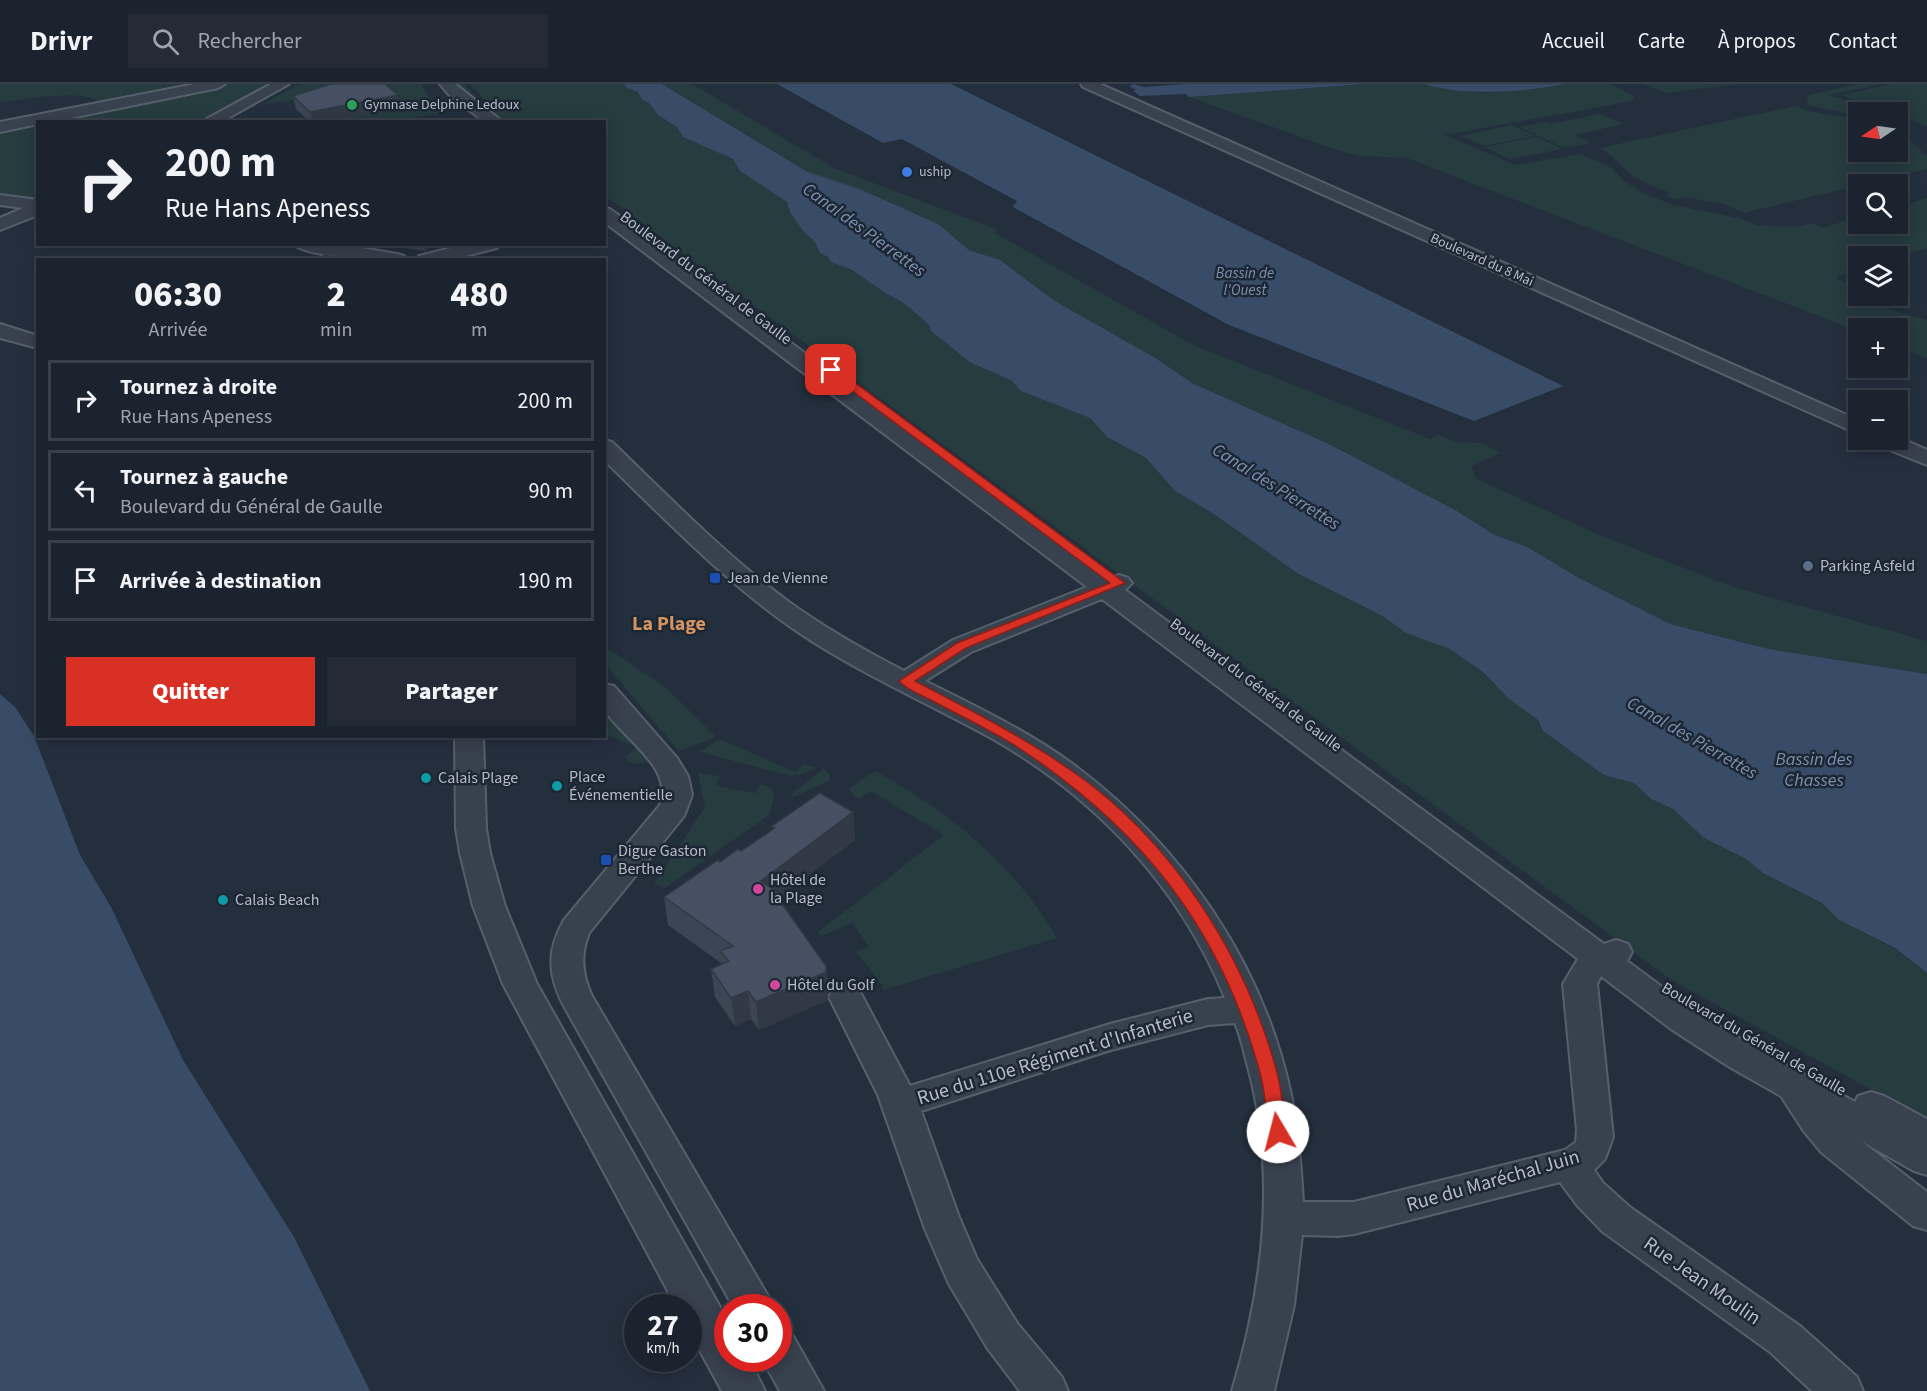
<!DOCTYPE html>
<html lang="fr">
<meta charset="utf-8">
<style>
body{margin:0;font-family:"Source Sans 3",sans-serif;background:#242b36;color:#f1f3f6;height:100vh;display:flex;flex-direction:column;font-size:22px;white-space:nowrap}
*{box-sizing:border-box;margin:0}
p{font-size:20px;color:#a0a4aa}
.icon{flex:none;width:33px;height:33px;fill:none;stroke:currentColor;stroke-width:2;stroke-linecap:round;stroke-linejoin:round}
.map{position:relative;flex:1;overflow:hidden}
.drawer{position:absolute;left:36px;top:174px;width:570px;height:480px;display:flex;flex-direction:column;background:#1b232e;border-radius:0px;box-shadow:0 3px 15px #0003,0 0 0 2px #39404a}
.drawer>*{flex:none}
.guide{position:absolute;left:36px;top:36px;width:570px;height:126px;border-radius:0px;box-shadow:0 3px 15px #0003,0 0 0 2px #39404a;background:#1b232e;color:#f1f3f6;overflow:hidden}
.needle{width:39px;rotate:257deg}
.fabs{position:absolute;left:1848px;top:18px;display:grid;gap:12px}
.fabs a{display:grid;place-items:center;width:60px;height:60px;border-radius:0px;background:#1b232e;box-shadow:0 3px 15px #0003,0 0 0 2px #39404a;font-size:30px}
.speed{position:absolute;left:624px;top:1210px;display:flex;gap:12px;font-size:30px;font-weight:700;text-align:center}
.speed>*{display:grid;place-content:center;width:78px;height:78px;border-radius:50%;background:#1b232e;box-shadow:0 3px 15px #0003,0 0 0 2px #39404a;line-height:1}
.speed small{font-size:15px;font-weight:400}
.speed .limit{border:9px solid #d22;background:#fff;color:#111}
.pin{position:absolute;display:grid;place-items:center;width:51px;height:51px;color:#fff;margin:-26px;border-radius:12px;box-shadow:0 3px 9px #0006}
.me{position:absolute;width:66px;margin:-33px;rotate:352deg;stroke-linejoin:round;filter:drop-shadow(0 0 4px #0008)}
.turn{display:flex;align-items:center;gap:21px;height:126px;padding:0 30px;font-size:27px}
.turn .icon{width:78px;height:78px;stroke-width:2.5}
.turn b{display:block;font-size:42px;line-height:51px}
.eta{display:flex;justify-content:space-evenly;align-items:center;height:102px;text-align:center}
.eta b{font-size:36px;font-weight:800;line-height:42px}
.action{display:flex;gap:12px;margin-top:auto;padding:12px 30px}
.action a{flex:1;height:69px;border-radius:0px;background:#d93025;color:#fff;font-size:24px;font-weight:800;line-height:69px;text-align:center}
.action a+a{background:#242b36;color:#f1f3f6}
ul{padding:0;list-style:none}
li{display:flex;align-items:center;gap:18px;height:81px;margin:0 12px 9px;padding:0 18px;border:3px solid #39404a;border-radius:0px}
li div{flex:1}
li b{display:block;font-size:22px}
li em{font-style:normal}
header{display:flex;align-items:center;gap:36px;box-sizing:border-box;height:84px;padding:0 30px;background:#1b232e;border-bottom:2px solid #39404a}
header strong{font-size:28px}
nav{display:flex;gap:33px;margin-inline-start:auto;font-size:21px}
.search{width:420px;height:54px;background:#242b36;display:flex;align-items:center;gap:15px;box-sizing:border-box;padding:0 21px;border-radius:0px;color:#a0a4aa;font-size:22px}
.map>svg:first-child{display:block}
</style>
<header>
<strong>Drivr</strong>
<div class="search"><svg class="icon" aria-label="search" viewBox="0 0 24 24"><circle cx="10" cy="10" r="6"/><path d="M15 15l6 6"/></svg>Rechercher</div>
<nav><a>Accueil</a><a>Carte</a><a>À propos</a><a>Contact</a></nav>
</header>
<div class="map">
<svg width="1927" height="1307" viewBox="0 0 1927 1307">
<rect width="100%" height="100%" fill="#242f3e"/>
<path fill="#263c3f" d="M0,0h273l-75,37 -160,1 -1,76 -37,-5v-73l97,-19c-14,-12 -76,-1 -97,1z
M300,0h33l-23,14 -47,6z
M351,0h70l8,13 16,15 -48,9h-28l-6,-3 -32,3 69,-13 -5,-16 -7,-5 -33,6z
M455,0h9l18,19 4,-2 -16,-17h154l3,4 11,4 4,8 7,3 9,12 19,12 6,10 50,22 7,12 47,31 16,29 12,11 5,11 8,4 3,5 21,8 35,24 17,9 25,22 2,6 40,32 40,17 10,11 69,27 17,19 39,21 29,33 39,23 83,59 87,44 22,16 44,16 33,23 26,27 29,21 5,11 61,44 30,8 17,16 22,10 31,29 42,21 17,14 59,30 17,17 56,29 32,24v147l-254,-139 -1068,-785 -1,-74 -101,-1z
M662,0h30l142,84 164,62 -3,3 198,112 237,94 8,-5 17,8 27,1 18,10 -28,13 3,12 120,55 135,53 197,55v33l-158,-25 -99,-25 -91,-46 -50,-30 -36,-14 -36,-23 -126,-66 -139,-62 -35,-24 -102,-58 -55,-41 -31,-10 -31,-26 -76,-34 -56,-19z
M1366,0h58l61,9 81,-9h45l24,13 -3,4 -187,34 70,30 65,-11 32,14 11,12 20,13 30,12 66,13 18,7 38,2 18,-4 9,5 36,-11v7h40v-17l29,-9v50l-29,9 -40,-1v14l-23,8 23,10v8h20l14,5 -9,7 44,12v38l-29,-12v-18h-40v3l-451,-173 -48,-2 -28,-8 -142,-51z
M1642,0h97l-73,9z
M1859,0h22l-51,11 47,17h-19v4l-50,-11 -1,-9 2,-1z
M1891,0h36v42l-29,-11v-3h-8l-49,-17z
M1795,22c23,9 40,10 63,12v34h40v-17l15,8 14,13v13l-183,44 -20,-9 -40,-7 -9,2 -10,-3 6,-3c-16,-6 -33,-12 -46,-24 -9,-8 -14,-15 -26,-21z
M1600,30l24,10 -50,11 17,8 -27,5 -45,-21 26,-5 5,2z
M1512,41l23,11 -52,10 -22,-10z
M1537,53l25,12 -53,10 -24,-12z
M604,562l62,42 50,49 -37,14 -74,-87z
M604,620l48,58 -17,2 -11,-6 12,-11 -31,-13z
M719,655l76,33 10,-8 11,4 -14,6 -11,2 -91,-24z
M824,684l6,8 -1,5 -38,17 1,-4z
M875,687c73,40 140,94 182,167l-174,52 -1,-5 -26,-33 13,-6 -17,-23 -31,13 -3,-4 126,-97 -73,-44 -13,8 -10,-10z
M698,689l22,3 -4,10 39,7 6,-9 10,4 3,9 -5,18 -104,73 -11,-4 51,-77z"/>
<path fill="#394c67" d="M624,0h38l144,87 56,19 76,34 31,26 31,10 55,41 102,58 35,24 139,62 126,66 36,23 36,14 50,30 91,46 99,25 158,25v299l-32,-25 -56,-28 -17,-17 -59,-30 -17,-14 -42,-21 -31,-29 -22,-10 -17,-16 -30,-8 -61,-44 -5,-11 -29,-21 -26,-27 -33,-23 -44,-16 -22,-16 -87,-44 -83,-59 -39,-23 -29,-33 -39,-21 -17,-19 -69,-27 -10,-11 -40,-17 -40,-32 -2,-6 -25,-22 -17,-9 -35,-24 -21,-8 -3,-5 -8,-4 -5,-11 -12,-11 -13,-19 -3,-10 -47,-31 -7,-12 -50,-22 -6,-10 -19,-12 -9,-12 -7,-3 -4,-8 -11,-4z
M777,0h174l612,302 -89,35 -245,-96 -216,-118 4,-6 -115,-62 -19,4z
M1134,0l10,3 42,-3h180l-177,13 -3,-3 -46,2 -7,-5 3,-1 -7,-4z
M1424,0h142c-46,8 -97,13 -142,0z
M0,610l15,13 19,29 46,119 31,52 72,153 111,177 76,154h-370z"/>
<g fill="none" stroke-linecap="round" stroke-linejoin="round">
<defs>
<path id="minor" d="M195,0h30l-7,4 -167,34h-13v2l-38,8v-10z
M271,0h18l-68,38h-20z
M440,0h15l48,38h-18l-35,-26z
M1081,0h19l758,336v14l-775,-347z
M0,111l38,5v15l-38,15v-12l23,-10 -23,-3z
M604,124l6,1 499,369 10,-3 9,3 4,5 -7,7 479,354 12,-4 12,4 4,8 -5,9 68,50 57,35 103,56 3,-6 13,-4 13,4 43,23v56l-13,-4 -53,-30 66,51v38l-14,-4 -92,-74 -18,-22 -22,-34 -53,-30 -57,-37 -70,-53 -4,8 16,153 -8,22 -11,11 9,13 28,25 169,118 57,51 6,14h-51l-42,-39 -167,-120 -26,-27 -17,-23 -206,52 -16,2 -36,-1 -8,70 -20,86h-42c32,-106 45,-216 16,-324 -4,-15 -7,-30 -13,-44l-27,2 -97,25 -190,61 38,106 18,42 40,64 45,54 6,14h-48l-32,-42 -39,-65 -24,-55 -47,-134 -49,-98 5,-9 12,-4 12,4 52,98 200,-62 98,-25 17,-1c-45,-111 -129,-200 -232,-259 -65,-36 -134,-66 -195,-107 -72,-49 -132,-112 -194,-172v-20l8,2c57,55 113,113 177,160 36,26 75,48 115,69l49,-31 134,-53 -483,-365zM1102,515l476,360 -15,25 14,146 -1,12 -11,8 -211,52h-51c-2,-38 -5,-75 -13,-112 -28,-128 -108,-243 -212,-322 -46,-35 -101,-61 -153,-87l46,-29z
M294,160h44l59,10 7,2 2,4c-20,0 -100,-2 -112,-16z
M467,160h33l-3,4 -47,12h-33l2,-4z
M0,240l38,12v12l-38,-10z
M1898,353l29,13v15l-50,-20 -3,-5h24z
M604,600l10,2 63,72 11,18 4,19 -8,21 -95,117c-9,22 -7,42 3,63l183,312h-41l-169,-300c-17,-31 -19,-57 -1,-88l96,-115c14,-37 -36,-66 -54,-93 -4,-7 -2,-20 -2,-28z
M455,652h28l3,92 4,25 15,53 32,78 191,337v38h21l16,32h-43l-34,-62v-21h-11l-174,-324 -30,-78 -13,-53 -4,-25z
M778,1246l15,6 31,55h-44l-18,-32h16z"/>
</defs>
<use href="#minor" stroke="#565f6c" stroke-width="4"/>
<use href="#minor" fill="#38414e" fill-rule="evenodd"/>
</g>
<path fill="#3b4654" d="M293,12l107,12 -70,14h-20l-14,-13z
M397,160h38l-10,7 -26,-4z
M853,728l2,28 -74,56v8l45,62 2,34 -69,30 -8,-11 -16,7 -20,-29 -4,-28 11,-5 -1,-1 -53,-38 -4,-28 56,-35 21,-11 32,-21 -1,-4z"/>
<path fill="#303945" d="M398,11l2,13 -70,14h-17l-3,-10z
M423,160h12l-10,7z
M853,728l2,28 -74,56 2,26 -22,-41z
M826,882l2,34 -69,30 -3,-28z
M748,907l3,28 -16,7 -4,-28z"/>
<path fill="#455162" stroke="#303945" stroke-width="1.5" d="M331,0h54l13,11 -88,17 -17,-16z
M326,171l10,5h-23z
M820,709l33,19 -92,69 20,13 -4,3 49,69v6l-70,30 -8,-11 -17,7 -20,-29 18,-8 -9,-10 13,-5 -69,-49 54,-37 2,2 18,-13 3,2 34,-23 -3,-2z"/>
<path fill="#d93025" stroke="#8d1f18" stroke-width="1.5" d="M827,284h8l290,215 -159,65 -51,33c53,28 105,54 154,88 101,68 175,184 207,300 6,20 7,42 11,63l-3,5 -6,2 -6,-2 -3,-5c-3,-21 -4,-43 -10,-63 -40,-143 -118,-240 -240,-321 -28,-18 -59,-32 -88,-48 -10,-5 -24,-10 -32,-19l58,-38 153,-60 -283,-211z"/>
<circle fill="#2e9e5b" stroke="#1d2633" stroke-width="2" cx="352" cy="21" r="6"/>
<circle fill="#3f7fe0" stroke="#1d2633" stroke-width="2" cx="907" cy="88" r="6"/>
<circle fill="#5c6f8a" stroke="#1d2633" stroke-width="2" cx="1808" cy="482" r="6"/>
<g fill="#1a4fb4" stroke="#1d2633" stroke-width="2">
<rect x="709" y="488" width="12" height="12" rx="3"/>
<rect x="600" y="770" width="12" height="12" rx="3"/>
</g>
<g fill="#0f9aa8" stroke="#1d2633" stroke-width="2">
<circle cx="426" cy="694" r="6"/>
<circle cx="557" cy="702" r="6"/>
<circle cx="223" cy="816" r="6"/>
</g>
<g fill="#d1479c" stroke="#1d2633" stroke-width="2">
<circle cx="758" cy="805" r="6"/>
<circle cx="775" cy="901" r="6"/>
</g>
<g text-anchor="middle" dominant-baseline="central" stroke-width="5" stroke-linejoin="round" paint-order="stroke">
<g font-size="14" fill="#b4bcc9" stroke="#1d2633" text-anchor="start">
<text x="364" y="21">Gymnase Delphine Ledoux</text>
<text x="919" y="88">uship</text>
</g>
<g font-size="14" fill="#b4bcc9" stroke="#1d2633">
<text transform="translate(1482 176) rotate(24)">Boulevard du 8 Mai</text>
</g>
<g font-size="15" font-style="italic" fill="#7c92b1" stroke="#1d2633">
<text x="1245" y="189">Bassin de<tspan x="1245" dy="17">l'Ouest</tspan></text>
</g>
<g font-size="16" fill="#b4bcc9" stroke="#1d2633">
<text transform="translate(706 194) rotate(37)">Boulevard du Général de Gaulle</text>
<text transform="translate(1256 601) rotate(37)">Boulevard du Général de Gaulle</text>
<text transform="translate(1754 955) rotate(30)">Boulevard du Général de Gaulle</text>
</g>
<g font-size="16" fill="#b4bcc9" stroke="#1d2633" text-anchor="start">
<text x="1820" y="482">Parking Asfeld</text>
<text x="727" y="494">Jean de Vienne</text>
<text x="569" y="693">Place<tspan x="569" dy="18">Événementielle</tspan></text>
<text x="438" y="694">Calais Plage</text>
<text x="618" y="767">Digue Gaston<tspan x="618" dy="18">Berthe</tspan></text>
<text x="770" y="796">Hôtel de<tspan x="770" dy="18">la Plage</tspan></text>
<text x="235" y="816">Calais Beach</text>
<text x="787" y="901">Hôtel du Golf</text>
</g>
<g font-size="18" font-style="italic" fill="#7c92b1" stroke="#1d2633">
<text transform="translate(864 146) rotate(36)">Canal des Pierrettes</text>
<text transform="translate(1276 403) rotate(32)">Canal des Pierrettes</text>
<text transform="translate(1692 654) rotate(30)">Canal des Pierrettes</text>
<text x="1814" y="675">Bassin des<tspan x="1814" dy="21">Chasses</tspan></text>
</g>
<g font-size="20" font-weight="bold" fill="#d59563" stroke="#1d2633">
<text x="669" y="540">La Plage</text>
</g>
<g font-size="20" fill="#b4bcc9" stroke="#1d2633">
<text transform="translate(1055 973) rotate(-17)">Rue du 110e Régiment d'Infanterie</text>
<text transform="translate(1493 1097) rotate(-16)">Rue du Maréchal Juin</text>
<text transform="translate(1702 1197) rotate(35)">Rue Jean Moulin</text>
</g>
</g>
</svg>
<div class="fabs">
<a><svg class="needle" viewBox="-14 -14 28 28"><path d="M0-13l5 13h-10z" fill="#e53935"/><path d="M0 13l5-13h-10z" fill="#a0a4aa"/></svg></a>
<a><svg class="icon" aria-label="search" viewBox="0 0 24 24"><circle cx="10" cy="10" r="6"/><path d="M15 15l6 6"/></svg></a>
<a><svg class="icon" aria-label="layers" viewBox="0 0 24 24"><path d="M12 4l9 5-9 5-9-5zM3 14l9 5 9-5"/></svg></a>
<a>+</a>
<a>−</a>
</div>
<div class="speed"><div>27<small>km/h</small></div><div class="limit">30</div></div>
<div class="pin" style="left:831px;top:286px;background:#d93025"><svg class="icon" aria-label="arrive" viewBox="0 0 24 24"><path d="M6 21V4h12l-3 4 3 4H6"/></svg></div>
<svg class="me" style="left:1278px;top:1048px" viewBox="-20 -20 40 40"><circle r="19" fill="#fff"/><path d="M0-13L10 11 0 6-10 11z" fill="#d93025"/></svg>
<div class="guide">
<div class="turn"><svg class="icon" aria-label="right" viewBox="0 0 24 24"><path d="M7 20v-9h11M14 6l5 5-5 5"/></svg><div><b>200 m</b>Rue Hans Apeness</div></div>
</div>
<section class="drawer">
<div class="eta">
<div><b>06:30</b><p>Arrivée</p></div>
<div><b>2</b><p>min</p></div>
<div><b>480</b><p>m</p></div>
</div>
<ul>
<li><svg class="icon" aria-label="right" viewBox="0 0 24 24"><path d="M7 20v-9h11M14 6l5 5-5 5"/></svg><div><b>Tournez à droite</b><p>Rue Hans Apeness</p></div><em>200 m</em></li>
<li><svg class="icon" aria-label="left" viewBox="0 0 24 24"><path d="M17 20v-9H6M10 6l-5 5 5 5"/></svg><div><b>Tournez à gauche</b><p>Boulevard du Général de Gaulle</p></div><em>90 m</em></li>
<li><svg class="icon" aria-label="arrive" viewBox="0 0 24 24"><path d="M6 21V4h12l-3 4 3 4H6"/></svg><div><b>Arrivée à destination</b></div><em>190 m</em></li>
</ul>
<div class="action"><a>Quitter</a><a>Partager</a></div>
</section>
</div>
